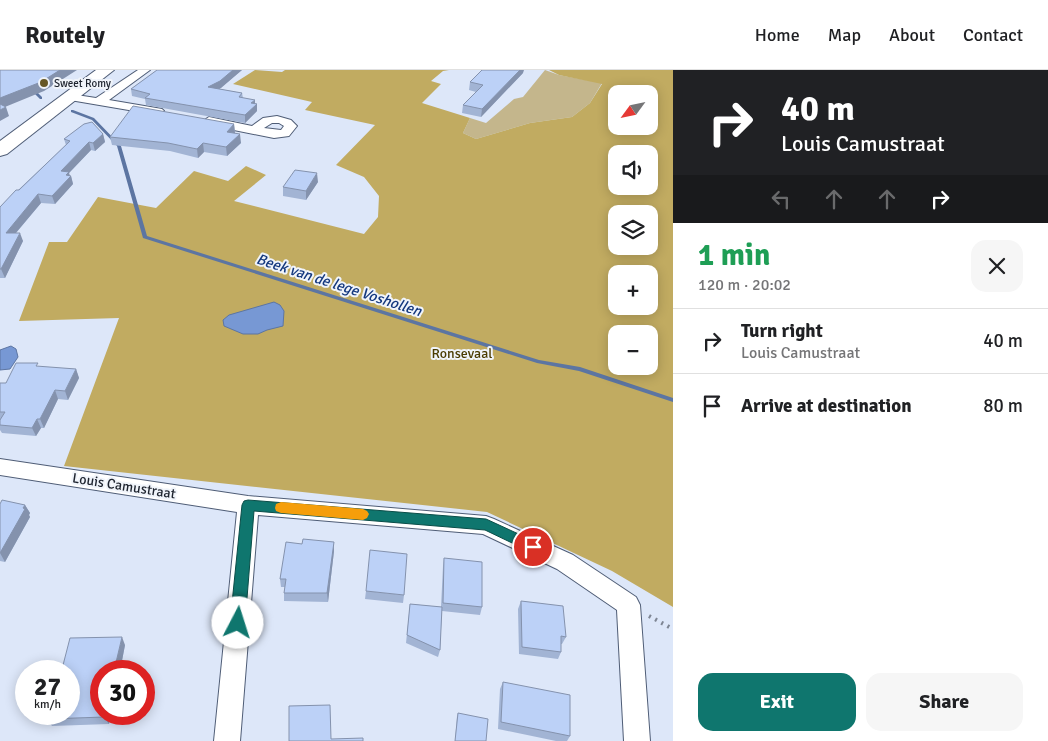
<!DOCTYPE html>
<meta charset="utf-8">
<style>
body{margin:0;font-family:Signika,sans-serif;background:#f6f6f6;color:#202124;height:100vh;display:flex;flex-direction:column;font-size:19px;white-space:nowrap}
*{box-sizing:border-box;margin:0}
p{font-size:16px;color:#757577}
.icon{flex:none;width:28px;height:28px;fill:none;stroke:currentColor;stroke-width:2;stroke-linecap:round;stroke-linejoin:round}
.map{position:relative;flex:1;overflow:hidden}
.sheet{display:flex;flex-direction:column;background:#fff;width:375px}
.sheet>*{flex:none}
.hud{background:#202124;color:#fff;overflow:hidden}
.needle{width:32px;rotate:237deg}
.tools{position:absolute;left:608px;top:15px;display:grid;gap:10px}
.tools a{display:grid;place-items:center;width:50px;height:50px;border-radius:10px;background:#fff;box-shadow:0 2px 12px #0003;font-size:25px}
.speed{position:absolute;left:15px;top:590px;display:flex;gap:10px;font-size:25px;font-weight:700;text-align:center}
.speed>*{display:grid;place-content:center;width:65px;height:65px;border-radius:50%;background:#fff;box-shadow:0 2px 12px #0003;line-height:1}
.speed small{font-size:12px;font-weight:400}
.speed .limit{border:8px solid #d22;background:#fff;color:#111}
.pin{position:absolute;display:grid;place-items:center;width:42px;height:42px;color:#fff;margin:-21px;border:2px solid #fff;border-radius:50%;box-shadow:0 1px 5px #0007}
.me{position:absolute;width:55px;margin:-28px;rotate:5deg;stroke-linejoin:round;filter:drop-shadow(0 0 4px #0008)}
.turn{display:flex;align-items:center;gap:18px;height:105px;padding:0 25px;font-size:22px}
.turn .icon{width:65px;height:65px;stroke-width:2.5}
.turn b{display:block;font-size:35px;line-height:42px}
.lanes{display:flex;align-items:center;height:48px;padding:0 25px;background:#0003;justify-content:center;gap:25px;direction:ltr}
.lanes .off{opacity:.35}
.round{display:grid;place-items:center;flex:none;width:52px;height:52px;border-radius:15px;background:#f6f6f6}
.head{display:flex;align-items:center;justify-content:space-between;height:85px;padding:0 25px}
h1{font-size:30px;font-weight:800;line-height:38px;color:#1e9e55}
.cta{display:flex;gap:10px;margin-top:auto;padding:10px 25px}
.cta a{flex:1;height:58px;border-radius:15px;background:#0f766e;color:#fff;font-size:20px;font-weight:800;line-height:58px;text-align:center}
.cta a+a{background:#f6f6f6;color:#202124}
ul{padding:0;list-style:none}
li{display:flex;align-items:center;gap:15px;height:65px;padding:0 25px;border-top:1px solid #e0e0e0}
li div{flex:1}
li b{display:block;font-size:19px}
li em{font-style:normal}
header{display:flex;align-items:center;gap:30px;box-sizing:border-box;height:70px;padding:0 25px;background:#fff;border-bottom:1px solid #e0e0e0}
header strong{font-size:24px}
nav{display:flex;gap:28px;margin-inline-start:auto;font-size:18px}
main{display:flex;flex:1;min-height:0}
.map>svg:first-child{display:block}
</style>
<header>
<strong>Routely</strong>
<nav><a>Home</a><a>Map</a><a>About</a><a>Contact</a></nav>
</header>
<main>
<div class="map">
<svg width="673" height="671" viewBox="0 0 673 671">
<rect width="100%" height="100%" fill="#dde7f9"/>
<path fill="#c4b68c" d="M545,0l14,5 43,8 -12,20 -18,14 -42,6 -54,16 -13,-6 7,-15 16,5 28,-24 9,-2z"/>
<path fill="#c1ab61" fill-rule="evenodd" d="M255,0l27,2 3,-2h164l-6,1 -12,10 10,3 -19,19 48,15 -7,15 13,6 54,-16 42,-6 18,-14 12,-19 -43,-9 -10,-5h124v537l-61,-36 -125,-59 -423,-46 55,-148 -100,3 30,-79h18l31,-45 58,11 38,-37 34,10 18,-15 20,9 -32,26 130,33 14,-17 1,-21 -15,-19 -28,-12 39,-40 -70,-15 7,-8 -79,-18zM616,24h33v32h-33zM616,84h33v32h-33zM616,144h33v32h-33zM616,204h33v32h-33zM616,264h33v32h-33z"/>
<path fill="#7798d4" stroke="#5c75a2" d="M274,232l6,3 4,6 -1,15 -16,4 -9,4h-15l-19,-8 -1,-6 6,-5z
M11,276l5,3 2,8 -8,12 -10,1v-20z"/>
<g fill="none" stroke-linecap="round" stroke-linejoin="round">
<path fill="#5c75a2" fill-rule="evenodd" d="M31,18h2l9,9v2h-2l-9,-9z
M71,40h2l21,8 27,28 26,90 392,124 41,7 93,31v4l-94,-31 -42,-8 -394,-125 -26,-92 -25,-26 -21,-8z"/>
<defs>
<path id="street" d="M138,0h12l-41,30 53,9 2,2 -2,2 -4,2 -88,-15 -6,-3 6,-3 26,4z
M277,46l14,4 6,6 -8,10 -15,2 -65,-13 -6,-4 6,-4 43,9 11,-8zM272,53h7l5,3 -3,4 -17,-2z
M0,389l248,37 238,20 8,3 79,36 63,42 4,8 10,136h-26l-7,-131 -60,-41 -74,-35 -225,-19 -18,226h-26l23,-229 -237,-37z"/>
<path id="primary" d="M96,0h18l-107,84 -7,2v-15z"/>
</defs>
<use href="#street" stroke="#4f5d76" stroke-width="2"/>
<use href="#primary" stroke="#4f5d76" stroke-width="2"/>
<path stroke="#7e8694" stroke-width="4" stroke-dasharray="2 5" stroke-linecap="butt" d="M649,546l24,13"/>
<use href="#street" fill="#fff" fill-rule="evenodd"/>
<use href="#primary" fill="#fff" fill-rule="evenodd"/>
</g>
<path fill="#a2b4d4" d="M157,0h85l-23,19 23,4 1,5 14,6v7l-12,12 -99,-18 -1,-6 -13,-3 -1,-7z
M523,3l-42,44 -19,-4 1,-8 13,-13 -7,-2 1,-8z
M234,54l1,9 6,10 -14,13 -23,-4 -6,6 -28,-7 -58,-6 -2,-8z
M103,64l2,8 -10,9 -4,-1 -22,23 1,3h1l2,8 -18,20 -14,-1 -25,30 7,8 -18,37h-5v-71l66,-62 -2,-6z
M318,112l-12,18 -23,-4v-9z
M39,297l37,2 3,9 -11,22 -10,-1 -14,29h-3l-5,8 -34,-3 -2,-3v-47h6z
M0,434l25,1 5,8 -1,2 1,2 -25,45 -5,-1z
M334,472v9l-6,51 -44,-1v-8l1,-6h-4l-1,-8 22,-35z
M444,488l38,49 -2,8 -38,-4 -2,39 -2,7 -32,-14 4,-39 31,3 2,-41z
M366,521l38,4 -1,8 -38,-4z
M521,531l45,36 -4,7h-1v8l-3,7 -39,-5 -1,-45z
M125,575l-5,26h-19l10,43 -2,10 -57,2 -5,-7 15,-50z
M503,612l67,54 -3,5h-11l-58,-12 2,-40z
M458,643l28,28h-31l2,-25z"/>
<path fill="#8492ad" d="M60,0h17l-33,21 -44,18v-11z
M233,0h9l-21,18 -12,6 -1,-7z
M520,0h4l-1,3 -42,44 1,-8z
M255,30v5l2,-1v7l-12,12v-8l6,-12z
M6,37l3,9 -9,5v-11z
M234,54l1,9 -8,7v-8z
M103,64l2,8 -10,9 -2,-8z
M240,64l1,9 -14,13 -1,-9z
M89,72l2,8 -22,23 1,4 1,-1 2,8 -18,20 -3,-8 9,-25z
M203,73l1,9 -6,6 -1,-9z
M317,103l1,9 -12,18v-9z
M38,124l3,9 -32,38 -3,-8z
M20,163l3,8 -18,37 -4,-9z
M76,299l3,9 -11,22 -3,-9z
M55,320l3,9 -14,29 -4,-9z
M37,349l4,9 -5,8 -4,-8z
M25,435l5,8 -1,2 1,2 -25,45 -5,-9z
M334,472v9l-6,51 -1,-9z
M122,567l3,8 -5,26h-6z
M105,644h6l-2,10 -5,-7z"/>
<path fill="#bcd1f7" stroke="#8492ad" d="M0,0h60l-19,12 -41,16z
M157,0h76l-13,11 -12,6 34,6 -3,4 16,3 -4,3 6,1 -12,11 -100,-17 5,-4 -19,-5z
M482,0h38l-38,39 -19,-4 20,-20 -13,-3z
M0,34l6,3 -6,3z
M133,36l101,18 -7,8 13,2 -14,13 -23,-4 -6,6 -29,-6 -58,-6z
M92,52l11,12 -10,9 -4,-1 -28,29 8,1 -3,3 5,1 -19,20 -14,-2 -32,39h14l-19,36h-1v-62l16,-17h3l51,-49 -6,-2 20,-15z
M295,100l22,3 -11,18 -23,-4z
M16,293h22l-2,3 40,3 -11,22 -10,-1 -15,29h-3l-5,9 -32,-3v-5l5,-8h-5v-29h6z
M2,430l23,5 -2,3 2,1 -25,44v-49z
M303,469l31,3 -7,51h-43l2,-14h-6l6,-37 16,2z
M370,480l37,4 -3,41 -38,-4z
M444,488l38,4v45l-39,-4z
M521,531l42,5 3,31 -5,-1v16l-39,-5z
M410,534l32,3 -2,43 -33,-15z
M122,567l-8,34h-13v43h4l-1,3 -57,2 1,-5h21v-43h-11l1,-2h3l8,-31z
M503,612l67,13v41l-69,-14z
M330,635l1,34 32,-1v3h-74v-35z
M458,643l30,6 -2,22h-31z"/>
<path fill="#0f766e" stroke="#0a4d48" d="M248,430l238,19 52,24 2,4 -2,4 -5,2 -48,-23 -231,-19 -9,112 -2,5 -5,2 -6,-2 -2,-5 12,-118 2,-4z"/>
<path fill="#f59e0b" d="M281,432l82,7 4,2 2,3 -2,4 -4,2 -82,-7 -5,-2 -1,-3 1,-4z"/>
<circle fill="#665725" stroke="#f0f4fa" stroke-width="2" cx="44" cy="13" r="5"/>
<g text-anchor="middle" dominant-baseline="central" stroke-width="4" stroke-linejoin="round" paint-order="stroke">
<g font-size="11" fill="#1d232e" stroke="#f0f4fa" text-anchor="start">
<text x="54" y="13">Sweet Romy</text>
</g>
<g font-size="14" fill="#4b3c00" stroke="#f0f4fa">
<text x="462" y="283">Ronsevaal</text>
</g>
<g font-size="14" fill="#1d232e" stroke="#f0f4fa">
<text transform="translate(124 416) rotate(9)">Louis Camustraat</text>
</g>
<g font-size="15" font-style="italic" fill="#14387e" stroke="#f0f4fa">
<text transform="translate(339 215) rotate(18)">Beek van de lege Voshollen</text>
</g>
</g>
</svg>
<div class="tools">
<a><svg class="needle" viewBox="-14 -14 28 28"><path d="M0-13l5 13h-10z" fill="#e53935"/><path d="M0 13l5-13h-10z" fill="#757577"/></svg></a>
<a><svg class="icon" aria-label="sound" viewBox="0 0 24 24"><path d="M4 9h4l5-4v14l-5-4H4zM17 9q2 3 0 6"/></svg></a>
<a><svg class="icon" aria-label="layers" viewBox="0 0 24 24"><path d="M12 4l9 5-9 5-9-5zM3 14l9 5 9-5"/></svg></a>
<a>+</a>
<a>−</a>
</div>
<div class="speed"><div>27<small>km/h</small></div><div class="limit">30</div></div>
<div class="pin" style="left:533px;top:477px;background:#d93025"><svg class="icon" aria-label="arrive" viewBox="0 0 24 24"><path d="M6 21V4h12l-3 4 3 4H6"/></svg></div>
<svg class="me" style="left:238px;top:553px" viewBox="-20 -20 40 40"><circle r="19" fill="#fff"/><path d="M0-13L10 11 0 6-10 11z" fill="#0f766e"/></svg>
</div>
<section class="sheet">
<div class="hud">
<div class="turn"><svg class="icon" aria-label="right" viewBox="0 0 24 24"><path d="M7 20v-9h11M14 6l5 5-5 5"/></svg><div><b>40 m</b>Louis Camustraat</div></div>
<div class="lanes"><svg class="icon off" aria-label="left" viewBox="0 0 24 24"><path d="M17 20v-9H6M10 6l-5 5 5 5"/></svg><svg class="icon off" aria-label="ahead" viewBox="0 0 24 24"><path d="M12 20V5M6 11l6-6 6 6"/></svg><svg class="icon off" aria-label="ahead" viewBox="0 0 24 24"><path d="M12 20V5M6 11l6-6 6 6"/></svg><svg class="icon" aria-label="right" viewBox="0 0 24 24"><path d="M7 20v-9h11M14 6l5 5-5 5"/></svg></div>
</div>
<div class="head"><div><h1>1 min</h1><p>120 m · 20:02</p></div><a class="round"><svg class="icon" aria-label="close" viewBox="0 0 24 24"><path d="M6 6l12 12M18 6L6 18"/></svg></a></div>
<ul>
<li><svg class="icon" aria-label="right" viewBox="0 0 24 24"><path d="M7 20v-9h11M14 6l5 5-5 5"/></svg><div><b>Turn right</b><p>Louis Camustraat</p></div><em>40 m</em></li>
<li><svg class="icon" aria-label="arrive" viewBox="0 0 24 24"><path d="M6 21V4h12l-3 4 3 4H6"/></svg><div><b>Arrive at destination</b></div><em>80 m</em></li>
</ul>
<div class="cta"><a>Exit</a><a>Share</a></div>
</section>
</main>
